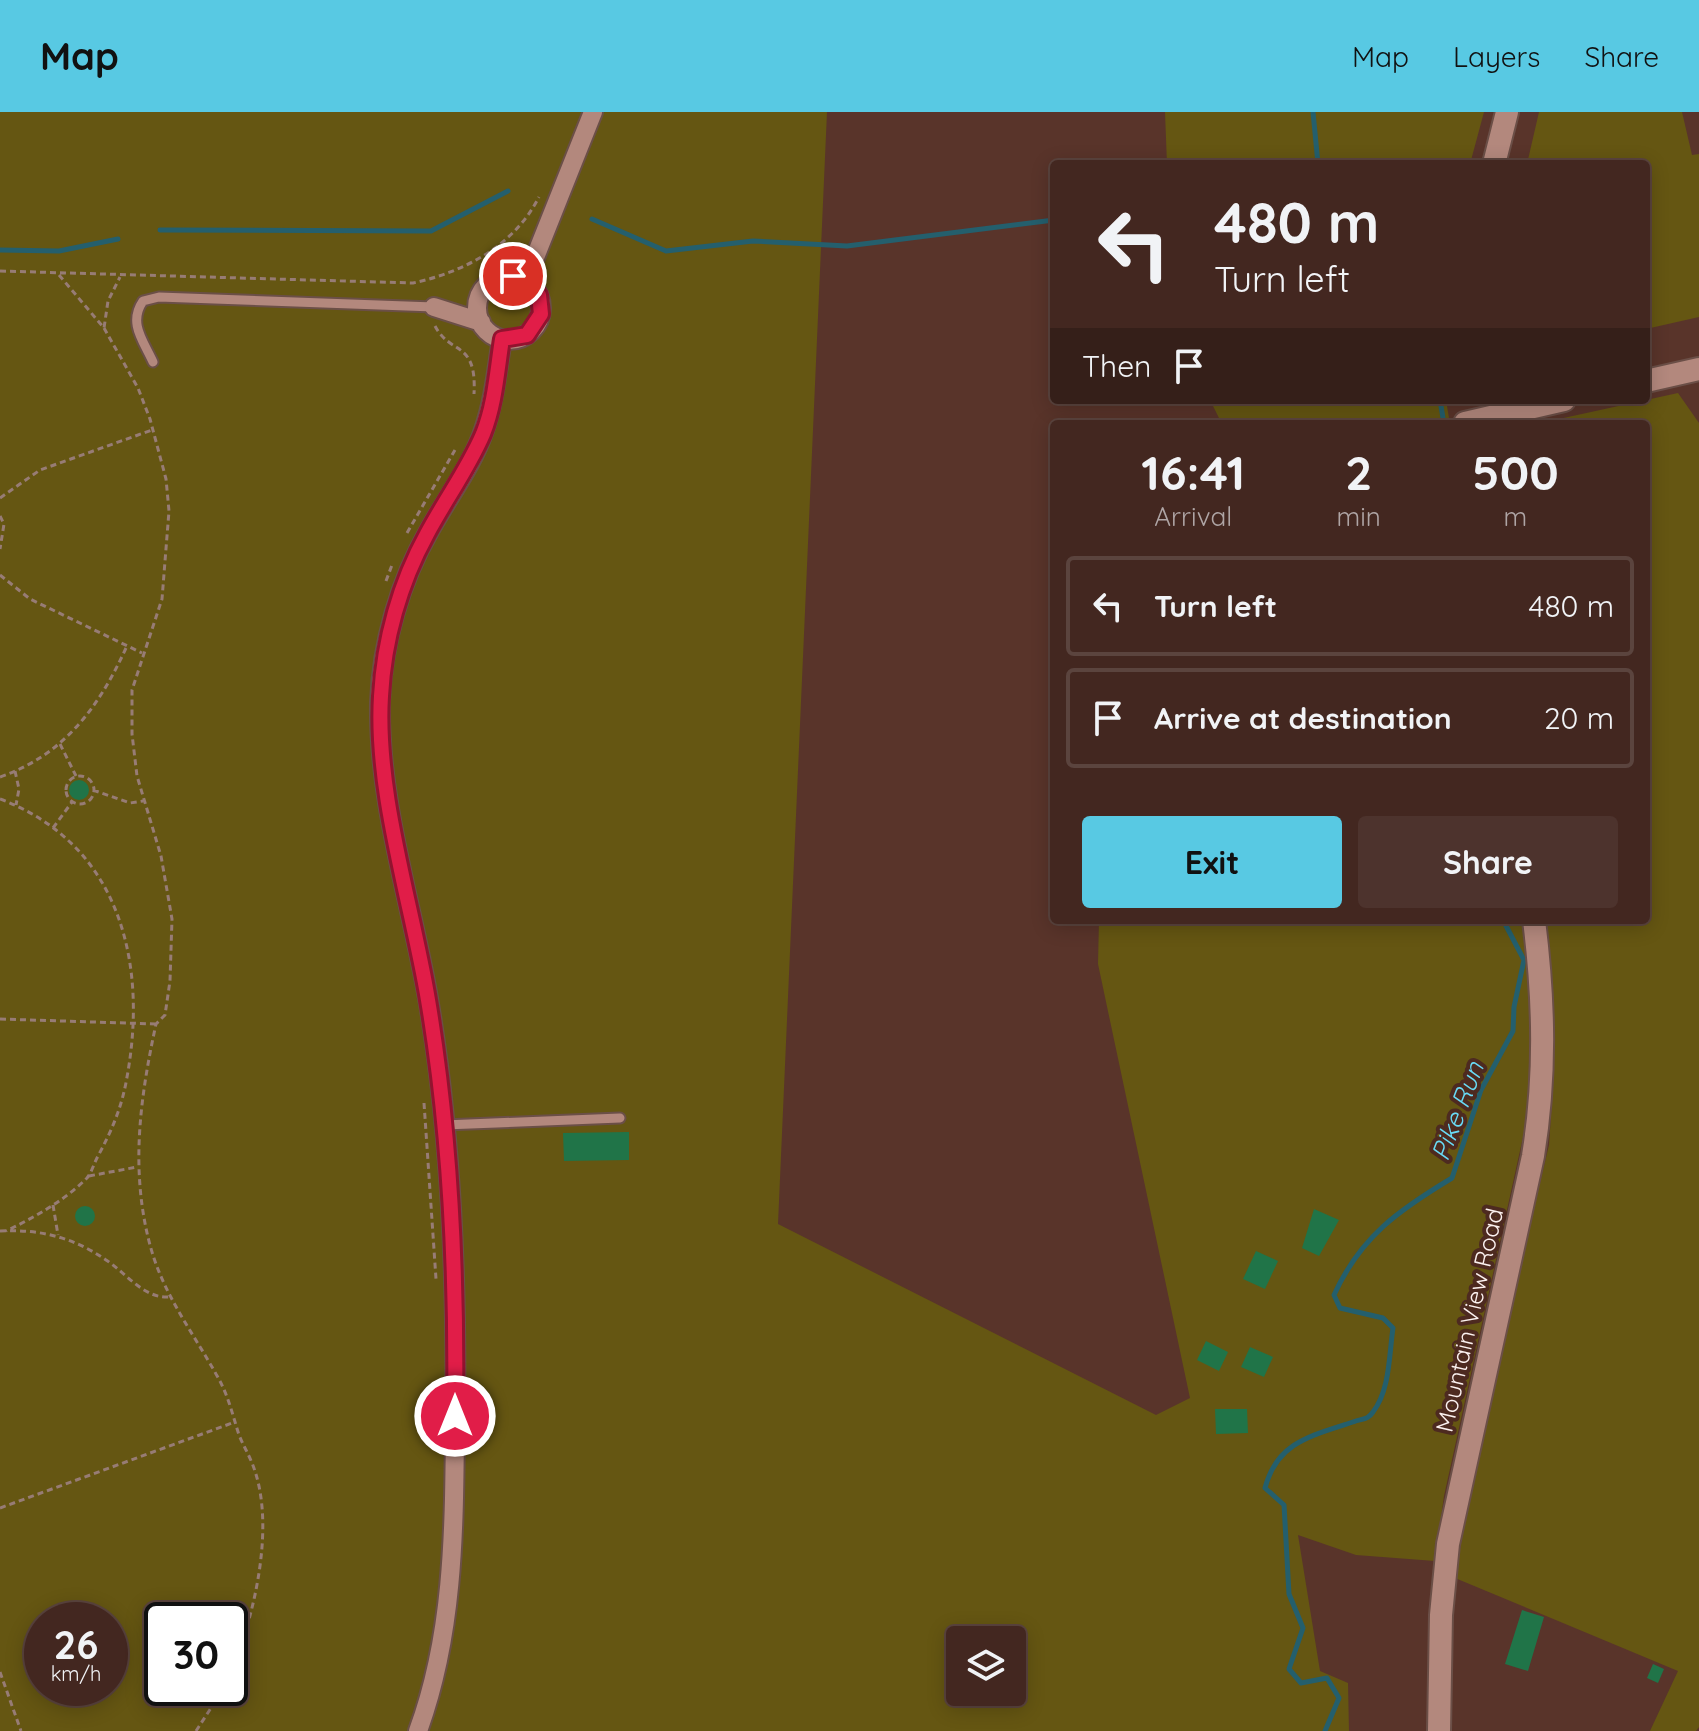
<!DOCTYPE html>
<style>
body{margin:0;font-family:Quicksand,sans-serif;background:#4d332d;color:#f1f3f6;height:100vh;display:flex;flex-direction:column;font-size:30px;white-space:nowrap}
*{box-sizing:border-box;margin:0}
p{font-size:26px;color:#afa5a5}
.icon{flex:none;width:44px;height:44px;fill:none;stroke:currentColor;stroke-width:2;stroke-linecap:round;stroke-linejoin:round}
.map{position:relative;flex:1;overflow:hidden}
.details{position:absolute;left:1050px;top:308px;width:600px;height:504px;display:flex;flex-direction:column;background:#432720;border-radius:8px;box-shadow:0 4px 20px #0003,0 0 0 2px #5b443e}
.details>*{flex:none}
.guide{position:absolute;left:1050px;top:48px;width:600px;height:244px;border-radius:8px;box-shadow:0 4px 20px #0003,0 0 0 2px #5b443e;background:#432720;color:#f1f3f6;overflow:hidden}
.buttons{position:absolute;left:946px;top:1514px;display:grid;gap:16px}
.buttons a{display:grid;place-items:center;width:80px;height:80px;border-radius:8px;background:#432720;box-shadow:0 4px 20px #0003,0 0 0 2px #5b443e;font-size:40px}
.speed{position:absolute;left:24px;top:1490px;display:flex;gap:16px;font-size:40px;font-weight:700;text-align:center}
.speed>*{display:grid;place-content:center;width:104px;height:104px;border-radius:50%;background:#432720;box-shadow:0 4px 20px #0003,0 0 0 2px #5b443e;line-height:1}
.speed small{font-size:20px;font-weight:400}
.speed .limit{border:4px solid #111;border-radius:12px;background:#fff;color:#111}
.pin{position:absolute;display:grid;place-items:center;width:68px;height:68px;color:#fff;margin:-34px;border:4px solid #fff;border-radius:50%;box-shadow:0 2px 8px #0007}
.me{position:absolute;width:88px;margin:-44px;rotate:0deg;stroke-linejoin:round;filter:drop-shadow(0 0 6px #0008)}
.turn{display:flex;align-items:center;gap:28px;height:168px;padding:0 32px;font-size:36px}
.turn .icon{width:104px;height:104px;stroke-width:2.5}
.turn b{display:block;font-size:56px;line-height:68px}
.then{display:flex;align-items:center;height:76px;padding:0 32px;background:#0003;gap:16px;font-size:30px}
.eta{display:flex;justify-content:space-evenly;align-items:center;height:136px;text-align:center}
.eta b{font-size:48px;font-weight:700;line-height:56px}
.cta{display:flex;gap:16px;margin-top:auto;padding:16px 32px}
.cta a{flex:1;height:92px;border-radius:8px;background:#58c9e3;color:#111;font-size:32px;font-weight:700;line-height:92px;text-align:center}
.cta a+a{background:#4d332d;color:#f1f3f6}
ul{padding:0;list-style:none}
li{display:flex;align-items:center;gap:24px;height:100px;margin:0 16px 12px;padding:0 16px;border:4px solid #5b443e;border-radius:8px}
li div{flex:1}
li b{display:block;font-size:30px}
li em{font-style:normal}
header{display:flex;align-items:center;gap:48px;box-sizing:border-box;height:112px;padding:0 40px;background:#58c9e3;color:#111}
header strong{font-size:38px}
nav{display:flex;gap:44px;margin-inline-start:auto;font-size:28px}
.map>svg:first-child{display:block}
</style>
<header>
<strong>Map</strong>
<nav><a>Map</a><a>Layers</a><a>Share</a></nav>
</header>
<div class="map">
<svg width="1699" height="1619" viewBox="0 0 1699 1619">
<rect width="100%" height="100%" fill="#59342a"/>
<path fill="#655612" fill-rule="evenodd" d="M0,0h827l-49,1112 378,191 34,-17 -92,-434 1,-44h424l10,88 -4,102 -85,386 -9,65 -79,-6 -58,-20 22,136 28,12 1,48h-1349zM42,1508h68v68h-68zM162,1508h68v68h-68zM960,1528h52v52h-52z
M1165,0h319l-14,52h-303z
M1539,0h143l10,43 7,-1v163l-53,12v-165h-119z
M1678,281l21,30v1304l-3,4h-46l28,-60 -223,-93 25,-143 69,-290 5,-74 -1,-84 -7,-67h100v-496h-110z
M1210,288h236l4,24h-228z"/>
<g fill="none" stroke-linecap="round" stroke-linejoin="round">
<path stroke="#245f6d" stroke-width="5" d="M1313,0l5,52
M592,107l74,32 87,-10 94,5 207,-26
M160,118l271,1 77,-40
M0,138l59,1 59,-12
M1440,288l4,24
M1325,1619l14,-33 -12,-20 -26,5 -12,-14 14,-41 -14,-34 -5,-89 -19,-17c12,-46 46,-52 88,-66 9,-4 14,-1 20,-10 17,-22 16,-57 20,-84l-10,-10 -43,-10 -6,-13c27,-59 65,-85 118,-117l29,-88 32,-59 1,-24 10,-47 -21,-40"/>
</g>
<path fill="#207448" d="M69 678a10 10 0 1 1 20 0a10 10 0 1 1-20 0Z
M629,1020v28l-65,1 -1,-28z
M75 1104a10 10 0 1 1 20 0a10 10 0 1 1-20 0Z
M1314,1097l25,11 -20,36 -17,-8z
M1256,1139l22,10 -13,28 -22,-10z
M1206,1229l22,11 -9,19 -22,-11z
M1250,1235l23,10 -9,20 -23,-10z
M1215,1297h32l1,24 -32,1z
M1522,1498l22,7 -16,54 -23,-7z
M1653,1552l11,5 -6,14 -11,-5z"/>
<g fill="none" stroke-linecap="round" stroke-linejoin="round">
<defs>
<path id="service" d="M153,250c-10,-22 -25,-39 -10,-61l16,-4 275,10
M444,1013l176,-7"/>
<path id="minor" d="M477 196a32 32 0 1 1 64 0a32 32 0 1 1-64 0Z
M526,168l67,-168
M434,195l47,15
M418,1619c36,-98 36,-201 37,-304 2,-143 -3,-288 -27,-429 -17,-97 -50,-197 -48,-296 2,-58 20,-121 49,-171 18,-33 43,-65 55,-101 10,-29 13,-60 18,-91"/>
<path id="tertiary" d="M1494,52l13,-52
M1646,269l53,-12
M1465,311l99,-23
M1439,1619l2,-116 7,-71 85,-388c13,-80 11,-156 1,-236"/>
</defs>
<use href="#service" stroke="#6b4f47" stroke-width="13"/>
<use href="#minor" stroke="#6b4f47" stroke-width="22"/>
<use href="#tertiary" stroke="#6b4f47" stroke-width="26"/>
<path stroke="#977c75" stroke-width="3" stroke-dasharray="6 4" stroke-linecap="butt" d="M0,159l413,12c51,-11 101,-37 126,-86
M59,163l45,53 4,-27 12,-24
M435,214c16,30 42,14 39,68
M104,216l34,60 12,31 16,60 3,32 -7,88 -30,91v44l5,42 24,80 11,63 -2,62 -5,34 -9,9c-16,74 -26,146 -6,221 13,49 42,86 66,129 12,20 16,39 23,61 4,10 9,18 13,28 25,61 2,154 -22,213
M0,386l40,-28 112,-40
M0,404l4,8 -4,25
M407,421l48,-83
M0,463l30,24 112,54
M386,469l6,-16
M60,632l16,32
M15,659l4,18 -3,16
M66 678a14 14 0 1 1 28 0a14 14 0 1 1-28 0Z
M0,665c64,-22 99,-70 126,-129
M93,678l37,13 13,-2
M0,687c120,45 148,164 127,278 -5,30 -15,53 -29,79 -4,7 -6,16 -11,22 -23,23 -52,39 -81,53
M53,716l19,-26
M0,907l156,5
M424,991l12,176
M89,1064l48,-9
M53,1093l5,30
M0,1119c39,-2 73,6 106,29 19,12 38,39 63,37
M0,1396l235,-86
M0,1560l21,59
M196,1619l28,-43"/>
<use href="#service" stroke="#b3887d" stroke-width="9"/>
<use href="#minor" stroke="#b3887d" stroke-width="18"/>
<use href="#tertiary" stroke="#b3887d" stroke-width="22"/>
</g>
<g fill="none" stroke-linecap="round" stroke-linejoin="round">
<defs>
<path id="route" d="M455,1304c2,-138 -4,-280 -27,-416 -16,-96 -53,-208 -47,-304 3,-56 19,-113 46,-162 18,-34 41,-65 56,-100 12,-30 14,-63 19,-95l25,-4 14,-21 -2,-19 -13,-15 -13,-4"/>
</defs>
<use href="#route" stroke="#92132f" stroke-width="20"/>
<use href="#route" stroke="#e11d48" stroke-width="14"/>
</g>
<g text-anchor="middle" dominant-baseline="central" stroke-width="8" stroke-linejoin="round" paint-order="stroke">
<g font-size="24" fill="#fcf2f0" stroke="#4d2a20">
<text transform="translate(1469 1208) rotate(-77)">Mountain View Road</text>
</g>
<g font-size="26" font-style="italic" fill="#69dbf6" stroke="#4d2a20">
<text transform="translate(1457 999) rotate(-69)">Pike Run</text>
</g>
</g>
</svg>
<div class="buttons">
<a><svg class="icon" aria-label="layers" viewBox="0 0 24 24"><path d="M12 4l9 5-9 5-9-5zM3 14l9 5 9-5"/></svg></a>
</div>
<div class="speed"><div>26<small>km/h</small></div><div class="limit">30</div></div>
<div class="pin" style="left:513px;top:164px;background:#d93025"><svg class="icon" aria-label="arrive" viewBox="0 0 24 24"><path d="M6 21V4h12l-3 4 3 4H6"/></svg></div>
<svg class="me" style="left:455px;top:1304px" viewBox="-20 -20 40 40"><circle r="17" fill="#e11d48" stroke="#fff" stroke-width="3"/><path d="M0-11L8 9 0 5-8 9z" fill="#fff"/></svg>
<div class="guide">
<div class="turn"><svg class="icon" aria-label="left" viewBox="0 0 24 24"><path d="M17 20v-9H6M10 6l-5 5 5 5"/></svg><div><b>480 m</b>Turn left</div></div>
<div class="then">Then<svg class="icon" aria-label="arrive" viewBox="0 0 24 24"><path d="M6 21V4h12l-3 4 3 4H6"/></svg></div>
</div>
<section class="details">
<div class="eta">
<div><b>16:41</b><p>Arrival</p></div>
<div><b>2</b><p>min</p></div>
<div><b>500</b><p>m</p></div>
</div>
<ul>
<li><svg class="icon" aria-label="left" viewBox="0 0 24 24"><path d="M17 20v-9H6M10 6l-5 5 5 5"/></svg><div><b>Turn left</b></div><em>480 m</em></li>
<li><svg class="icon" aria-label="arrive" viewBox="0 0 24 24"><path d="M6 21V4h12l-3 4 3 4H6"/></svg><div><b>Arrive at destination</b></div><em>20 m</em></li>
</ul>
<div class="cta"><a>Exit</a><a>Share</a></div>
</section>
</div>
